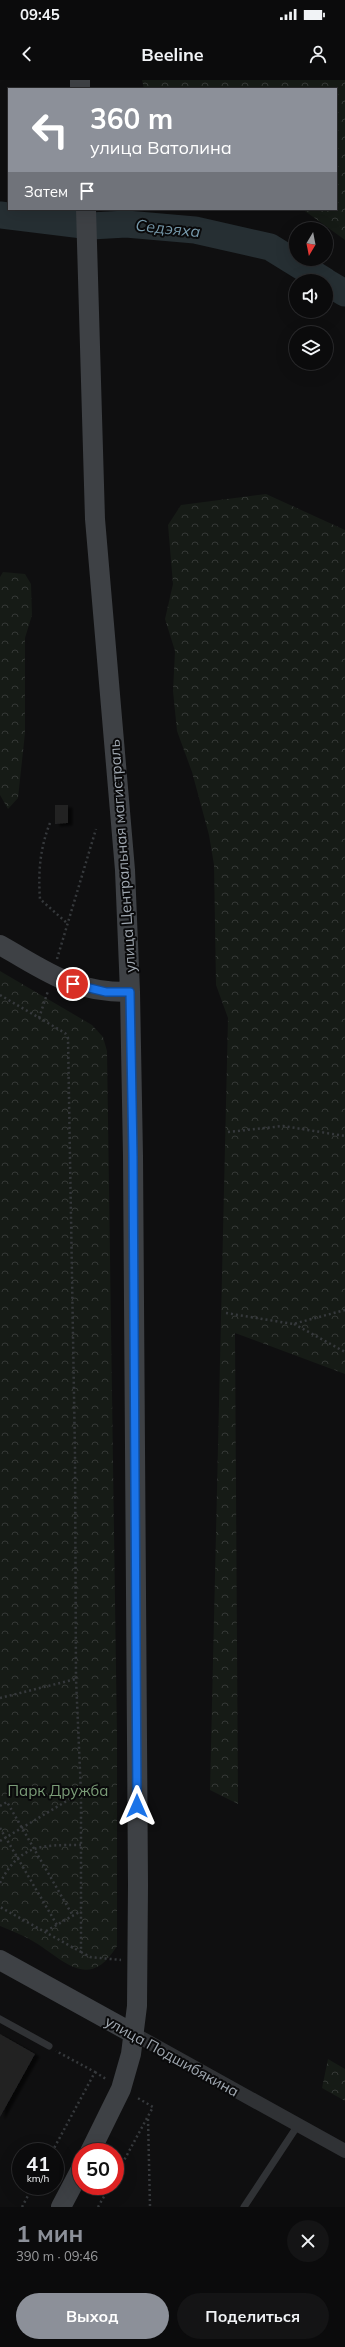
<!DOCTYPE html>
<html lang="ru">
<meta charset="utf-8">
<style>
body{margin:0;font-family:Mulish,sans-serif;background:#141415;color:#f1f3f6;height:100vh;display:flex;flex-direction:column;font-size:15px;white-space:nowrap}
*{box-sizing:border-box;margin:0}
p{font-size:13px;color:#9a9b9d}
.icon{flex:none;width:22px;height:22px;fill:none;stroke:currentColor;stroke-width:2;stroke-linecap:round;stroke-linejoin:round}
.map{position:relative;height:2127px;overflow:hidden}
.details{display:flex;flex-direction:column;background:#0b0b0c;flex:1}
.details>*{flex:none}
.hud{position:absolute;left:8px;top:8px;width:329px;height:122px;border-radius:0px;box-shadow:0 4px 16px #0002,0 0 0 1px #2b2b2d;background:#8c9099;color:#fff;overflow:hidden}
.needle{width:26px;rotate:190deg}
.fabs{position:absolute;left:289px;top:142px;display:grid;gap:8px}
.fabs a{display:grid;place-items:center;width:44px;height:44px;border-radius:50%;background:#0b0b0c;box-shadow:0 4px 16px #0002,0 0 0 1px #2b2b2d;font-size:20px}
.speed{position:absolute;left:12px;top:2063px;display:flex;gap:8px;font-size:20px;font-weight:700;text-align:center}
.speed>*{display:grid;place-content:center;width:52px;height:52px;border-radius:50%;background:#0b0b0c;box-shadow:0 4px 16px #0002,0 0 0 1px #2b2b2d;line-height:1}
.speed small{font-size:10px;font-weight:400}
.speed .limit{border:6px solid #d22;background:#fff;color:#111}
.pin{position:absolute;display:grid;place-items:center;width:34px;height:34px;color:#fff;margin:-17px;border:2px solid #fff;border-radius:50%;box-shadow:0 1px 4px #0007}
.me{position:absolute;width:44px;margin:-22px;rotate:0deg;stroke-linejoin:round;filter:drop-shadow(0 0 3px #0008)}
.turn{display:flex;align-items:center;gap:14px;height:84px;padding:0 16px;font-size:18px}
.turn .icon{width:52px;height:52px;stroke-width:2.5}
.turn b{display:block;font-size:28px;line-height:34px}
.then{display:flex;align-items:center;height:38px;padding:0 16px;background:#0003;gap:8px;font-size:15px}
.round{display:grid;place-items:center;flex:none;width:42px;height:42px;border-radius:21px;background:#141415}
.overview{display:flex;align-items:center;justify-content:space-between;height:68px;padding:0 16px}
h1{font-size:24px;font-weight:700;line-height:30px;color:#8c9099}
.button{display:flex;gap:8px;margin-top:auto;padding:8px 16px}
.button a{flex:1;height:46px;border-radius:24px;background:#8c9099;color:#fff;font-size:16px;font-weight:700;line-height:46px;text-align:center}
.button a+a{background:#141415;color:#f1f3f6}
.status{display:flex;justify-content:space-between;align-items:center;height:28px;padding:0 20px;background:#0b0b0c;direction:ltr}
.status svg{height:11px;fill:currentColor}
header{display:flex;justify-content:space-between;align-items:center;height:52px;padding:0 16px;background:#0b0b0c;font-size:18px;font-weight:700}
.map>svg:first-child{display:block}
</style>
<div class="status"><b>09:45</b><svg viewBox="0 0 49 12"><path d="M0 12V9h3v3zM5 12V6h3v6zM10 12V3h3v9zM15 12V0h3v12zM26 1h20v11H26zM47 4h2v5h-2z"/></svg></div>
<header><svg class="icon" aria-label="back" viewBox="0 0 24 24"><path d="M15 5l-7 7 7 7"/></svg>Beeline<svg class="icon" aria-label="person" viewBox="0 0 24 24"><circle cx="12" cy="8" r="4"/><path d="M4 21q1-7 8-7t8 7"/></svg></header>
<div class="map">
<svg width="345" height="2127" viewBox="0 0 345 2127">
<defs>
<pattern id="forest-crowns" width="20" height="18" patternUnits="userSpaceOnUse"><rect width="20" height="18" fill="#161b16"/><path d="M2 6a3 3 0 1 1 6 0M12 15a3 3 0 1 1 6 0" fill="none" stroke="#353936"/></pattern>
<filter id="shadow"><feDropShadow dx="4.5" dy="2.5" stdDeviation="1" flood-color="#0009"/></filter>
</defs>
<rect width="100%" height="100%" fill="#0f0f10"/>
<path fill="url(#forest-crowns)" d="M142,0h203v160l-43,-31h34v-120h-192z
M266,414l79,36v844l-110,-41 3,471 -28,-14 18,-772 -12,-33 -2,-120 -5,-30 -17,-63 -15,-41 -4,-40 2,-40 -10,-32 8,-35 -5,-59 13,-20z
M3,492l22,2 6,10 1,31 -7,23v95l-7,65 -10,11 -8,-14v-218z
M0,891l92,54 11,12 4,14 10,686v209c-27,44 -50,17 -81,-3 -11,-7 -24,-12 -36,-17z
M328,1979l17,10v32l-23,-13z"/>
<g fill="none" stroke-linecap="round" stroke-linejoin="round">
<path stroke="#262f33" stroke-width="27" d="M0,135l91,11 35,-2 69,6 75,17 55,34
M326,202l19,11"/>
</g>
<path fill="#222224" filter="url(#shadow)" d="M55,725h13v18l-13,1z
M0,1954l35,20 -35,63z"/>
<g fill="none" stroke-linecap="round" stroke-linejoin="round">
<path stroke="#36393c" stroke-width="2.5" stroke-dasharray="2 3" stroke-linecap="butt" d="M50,743c-10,25 -12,49 -10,76l28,25
M57,879l39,-130
M0,915l65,38 3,5 7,417 1,224 5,114v159l-81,-45
M39,938l9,-27
M228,1052l55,-6 62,10
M226,1233l67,11 52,-14
M294,1244l51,28
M0,1618l76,-19
M0,1726l7,-4 66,114
M0,1748l57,97
M0,1761l80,-48
M0,1803c20,-39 41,-38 81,-38
M46,1851l35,-20
M81,1872l9,5 31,3
M95,1992l11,7
M148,2039l2,88
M52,2072l43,-80 -39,-21
M115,2097l38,-70 -17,-10
M22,2127l11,-21
M98,2127l12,-21"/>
<path stroke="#303235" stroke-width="7" d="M0,1939l49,27
M244,2127l54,-82"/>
<path stroke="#303235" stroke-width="14" d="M134,1954l211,117"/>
<path stroke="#3e4145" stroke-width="20" d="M80,0v9
M86,129l9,310 30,351 5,122 3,164 5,729 -1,121 -6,48 -10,35 -31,63
M0,865c48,27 73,48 130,47
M0,1880l134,74
M61,2127l20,-38"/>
</g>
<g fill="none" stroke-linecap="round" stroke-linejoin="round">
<defs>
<path id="route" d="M73,904l33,8h24l3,164 4,650"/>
</defs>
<use href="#route" stroke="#114b97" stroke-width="10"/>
<use href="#route" stroke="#1a73e8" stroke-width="7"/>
</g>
<g text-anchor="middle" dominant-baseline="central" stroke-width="4" stroke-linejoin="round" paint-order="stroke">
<g font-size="15" fill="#a0a8b1" stroke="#0a0a0b">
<text transform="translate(122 776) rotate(-94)">улица Центральная магистраль</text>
<text transform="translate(172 1976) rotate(29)">улица Подшибякина</text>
</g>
<g font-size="15" fill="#7a9c77" stroke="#0a0a0b">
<text x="58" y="1710">Парк Дружба</text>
</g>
<g font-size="16" font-style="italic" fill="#779aac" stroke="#0a0a0b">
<text transform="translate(168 148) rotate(6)">Седэяха</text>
</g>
</g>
</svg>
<div class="fabs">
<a><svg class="needle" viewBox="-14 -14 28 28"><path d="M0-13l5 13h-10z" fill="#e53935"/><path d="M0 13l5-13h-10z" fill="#9a9b9d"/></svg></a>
<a><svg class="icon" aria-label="sound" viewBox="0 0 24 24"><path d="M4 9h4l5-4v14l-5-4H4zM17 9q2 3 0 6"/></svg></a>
<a><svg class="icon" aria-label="layers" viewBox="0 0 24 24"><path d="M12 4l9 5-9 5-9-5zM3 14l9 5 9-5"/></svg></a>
</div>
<div class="speed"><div>41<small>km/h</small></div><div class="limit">50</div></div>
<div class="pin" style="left:73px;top:904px;background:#d93025"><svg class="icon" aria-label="arrive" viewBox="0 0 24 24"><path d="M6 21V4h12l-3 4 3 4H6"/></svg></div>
<svg class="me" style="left:137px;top:1726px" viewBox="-20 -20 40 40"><path d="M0-17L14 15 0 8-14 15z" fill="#1a73e8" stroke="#fff" stroke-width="4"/></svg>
<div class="hud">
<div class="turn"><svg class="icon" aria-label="left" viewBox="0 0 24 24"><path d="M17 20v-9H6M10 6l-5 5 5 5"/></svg><div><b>360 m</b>улица Ватолина</div></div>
<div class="then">Затем<svg class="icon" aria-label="arrive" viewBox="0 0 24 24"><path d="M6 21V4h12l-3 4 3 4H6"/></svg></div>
</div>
</div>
<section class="details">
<div class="overview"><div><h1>1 мин</h1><p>390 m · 09:46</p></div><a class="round"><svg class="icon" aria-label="close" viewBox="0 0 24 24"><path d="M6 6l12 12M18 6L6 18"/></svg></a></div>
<div class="button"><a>Выход</a><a>Поделиться</a></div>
</section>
